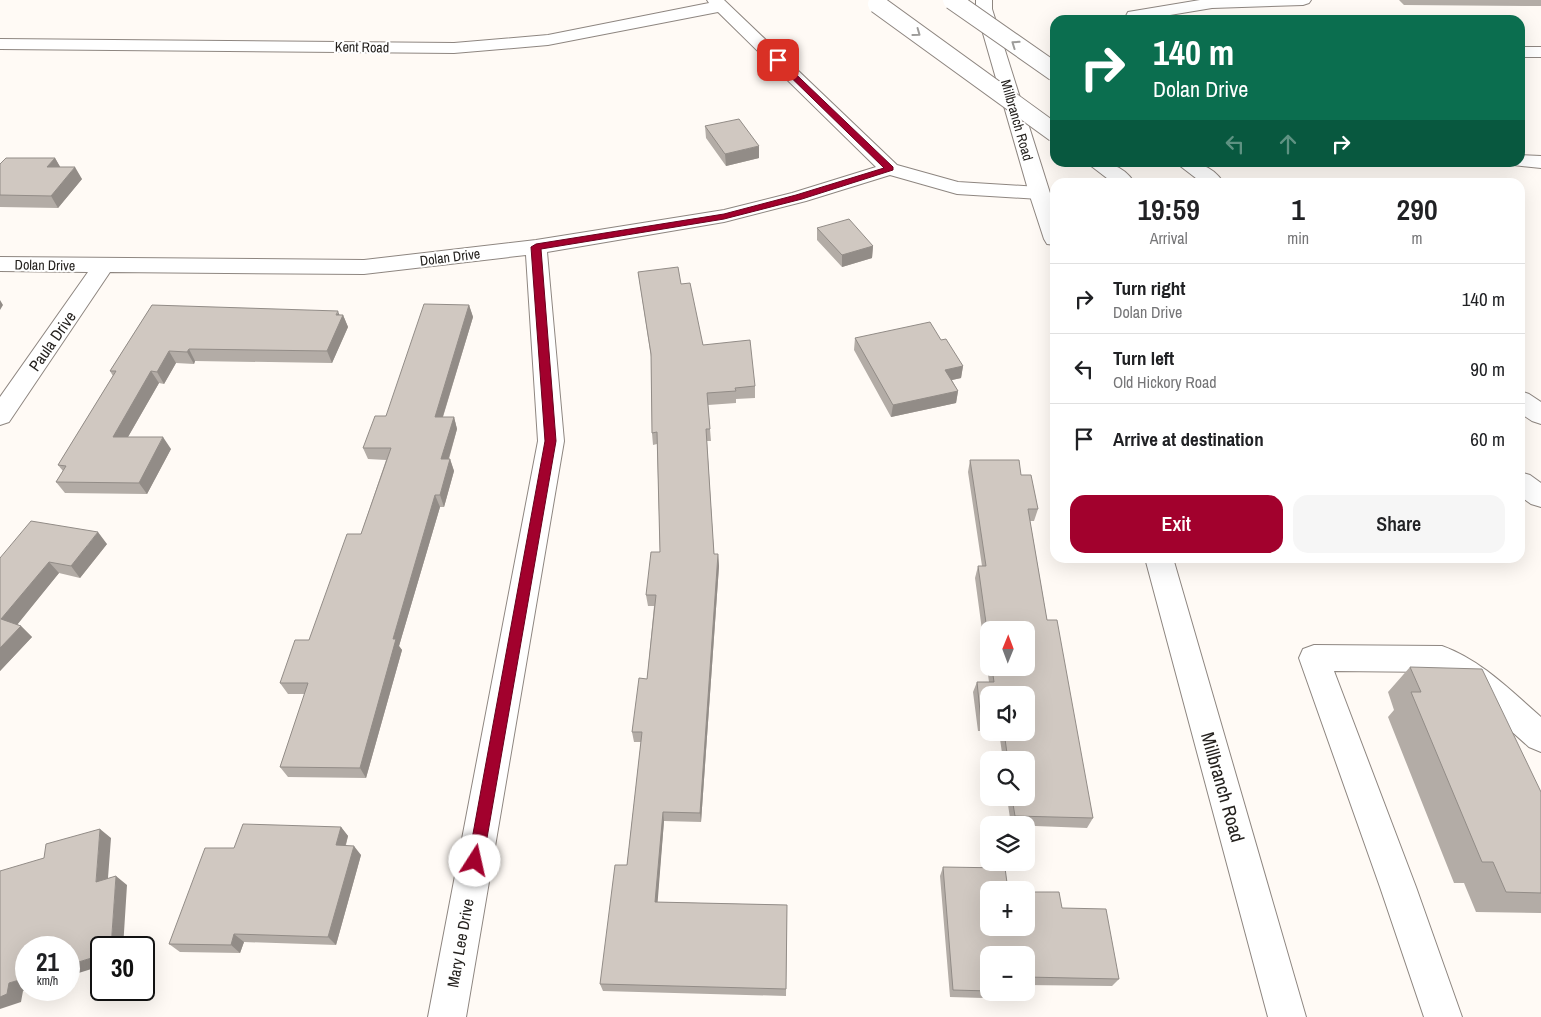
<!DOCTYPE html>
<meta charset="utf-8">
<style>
body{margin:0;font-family:"Archivo Narrow",sans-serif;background:#f6f6f6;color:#202124;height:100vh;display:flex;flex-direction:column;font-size:19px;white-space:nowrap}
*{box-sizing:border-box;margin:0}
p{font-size:16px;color:#757577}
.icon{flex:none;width:28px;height:28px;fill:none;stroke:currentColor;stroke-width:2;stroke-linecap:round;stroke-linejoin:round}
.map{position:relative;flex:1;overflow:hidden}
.side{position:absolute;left:1050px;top:178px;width:475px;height:385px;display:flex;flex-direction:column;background:#fff;border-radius:15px;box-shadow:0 5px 20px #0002}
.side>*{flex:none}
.guide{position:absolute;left:1050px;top:15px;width:475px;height:152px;border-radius:15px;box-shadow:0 5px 20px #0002;background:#0b6e4f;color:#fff;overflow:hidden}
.needle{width:32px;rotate:1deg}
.buttons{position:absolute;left:980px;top:621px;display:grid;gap:10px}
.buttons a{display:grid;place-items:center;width:55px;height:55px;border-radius:10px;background:#fff;box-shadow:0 5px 20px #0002;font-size:25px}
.speed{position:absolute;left:15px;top:936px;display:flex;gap:10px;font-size:25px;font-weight:700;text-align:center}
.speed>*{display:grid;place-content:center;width:65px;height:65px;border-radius:50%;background:#fff;box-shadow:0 5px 20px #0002;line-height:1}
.speed small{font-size:12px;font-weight:400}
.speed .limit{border:2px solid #111;border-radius:8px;background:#fff;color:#111}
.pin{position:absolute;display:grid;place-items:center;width:42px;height:42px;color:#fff;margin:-21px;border-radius:10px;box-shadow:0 2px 8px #0006}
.me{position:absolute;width:55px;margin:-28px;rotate:10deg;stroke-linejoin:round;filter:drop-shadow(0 0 4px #0008)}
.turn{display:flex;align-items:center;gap:18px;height:105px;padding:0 20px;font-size:22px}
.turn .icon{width:65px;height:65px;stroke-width:2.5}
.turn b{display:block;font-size:35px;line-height:42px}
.lanes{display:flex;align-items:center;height:48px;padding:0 20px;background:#0003;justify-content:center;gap:25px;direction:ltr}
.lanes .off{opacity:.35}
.eta{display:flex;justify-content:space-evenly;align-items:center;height:85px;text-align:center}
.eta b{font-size:30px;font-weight:600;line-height:35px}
.button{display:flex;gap:10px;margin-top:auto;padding:10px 20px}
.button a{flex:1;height:58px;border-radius:15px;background:#a2012d;color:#fff;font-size:20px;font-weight:600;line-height:58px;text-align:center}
.button a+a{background:#f6f6f6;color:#202124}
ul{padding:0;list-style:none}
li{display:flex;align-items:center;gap:15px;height:70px;padding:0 20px;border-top:1px solid #e0e0e0}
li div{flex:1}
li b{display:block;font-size:19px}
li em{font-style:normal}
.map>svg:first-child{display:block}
</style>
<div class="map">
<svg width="1541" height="1017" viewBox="0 0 1541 1017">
<rect width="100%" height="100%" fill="#fffaf5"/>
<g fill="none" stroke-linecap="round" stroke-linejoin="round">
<defs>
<path id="minor" d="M707,0h17l173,165 61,17 81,5 7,2 3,4 -3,4 -7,2 -82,-5 -67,-19 -84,26 -82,21 -177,30 17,189 -98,576h-38l110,-576 -12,-186 -162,19 -254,-2 -101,150 -9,3v-28l88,-125 -88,-1v-14l364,3 172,-20 188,-30 68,-17 84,-26 -158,-155 -170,33 -94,8 -454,-4v-10l454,4 94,-8 161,-32z
M1200,0h111l-2,3 -6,2 -91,3 -72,12h-12l-2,-4 2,-4z
M1520,47h21v10h-21z
M1520,155l21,1v12l-28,-3 -2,-3h9z
M1314,645l128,1c39,14 68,44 99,71v35l-12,-5 -67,-60 -24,-15 -104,-1 82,216 46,130h-38l-44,-130 -81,-229 4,-9z"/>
<path id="major" d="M976,0h16v9l63,200v36l-8,-1 -3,-5 -15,-46 -53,-184z
M1145,558h28l133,459h-38z"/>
<path id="highway" d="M1086,162c20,0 36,2 48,20h-22z
M1175,162c20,0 36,2 48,20h-22z
M1520,391l9,3 12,8v22l-9,-3 -12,-8z
M1520,472l10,3 11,8v24l-10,-3 -11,-8z"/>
</defs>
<use href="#minor" stroke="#8e8680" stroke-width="2"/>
<use href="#major" stroke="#8e8680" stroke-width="2"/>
<use href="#highway" stroke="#8e8680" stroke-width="2"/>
<use href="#minor" fill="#fff" fill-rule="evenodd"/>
<use href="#major" fill="#fff" fill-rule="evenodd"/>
<use href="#highway" fill="#fff" fill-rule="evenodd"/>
<defs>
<path id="highway-bridge" d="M952,0l103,72
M877,4l178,129"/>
</defs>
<use href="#highway-bridge" stroke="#8e8680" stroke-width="20" stroke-linecap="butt"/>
<use href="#highway-bridge" stroke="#fff" stroke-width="18"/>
</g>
<path fill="#b3aca6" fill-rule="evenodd" d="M1399,0h142v6l-137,-1z
M705,126l54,32 -33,8 -20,-28z
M55,158l5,9 22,12 -24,29 -58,-1v-43z
M817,228l56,18 -1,12 -30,9 -25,-27z
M638,272l43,12 22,61 52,41v12l-19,1v4l-28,2 3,36h-4l7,113h4l1,12 -18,256 -37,-1 -7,81 130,3 -1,91 -183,-5 -3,-7 27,-119 14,-123h-7l-2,-10 15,-53 7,-73h-6l-2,-11 14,-43 -3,-108 -4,1 -1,-12 -1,-76z
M152,305l191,10 5,12 -16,36 -137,-2 -1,3 -18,-1 -12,21 -5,-1 -31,54 43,12 -24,45 -82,-1 -9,-11 7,-11 -5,-6 55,-89 -3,-5z
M469,305l4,12 -30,100h11l3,12 -8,30h1l4,12 -10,36h-4l-41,139 3,4 -36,128 -78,-1 -8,-10 25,-73h-17l-8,-11 29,-43 52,-106 25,-74 -18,-1 -5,-11z
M855,338l86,2 22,26 -2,12 -9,2 6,11 -2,12 -65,14 -37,-67z
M970,460l51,15 17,34 -4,12h-4l17,99 46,198 -6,10 -76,-3 -4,-27h19v-38h-23l-4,-28h27l-37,-37v36h-11l-5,-39 4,-10h12l-14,-104 3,-12h4l-14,-94zM989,630l37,38h-37z
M107,544l-27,34 -21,-5 -42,51 4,2 11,11 -32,34v-113z
M1410,667l131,125v121l-65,-1 -12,-29h-10l-66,-166 6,-7 -6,-18z
M341,827l7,9 -2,9 15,10 -25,90 -92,-3 -4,11 -60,-1 -11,-8z
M943,867l46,23 73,18 57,71 -7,7 -86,-1v-30h-37v37h33l-5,7 -67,-2 -10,-121z"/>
<path fill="#928c87" d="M759,146v12l-33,8 -1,-12z
M55,158l7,12 -15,-3z
M75,167l7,12 -24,29 -7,-12z
M873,246l-1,12 -30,9v-12z
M0,300l3,5 -3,5z
M469,305l4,12 -34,112 -4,-12z
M338,311l3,8 2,-4 5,12 -16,36 -5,-12z
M189,349l6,12 -1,3 -7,-12z
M169,351l7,12 -12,21 -7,-12z
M963,366l-2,12 -18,4 2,-12z
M151,371l8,12 -38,66 -8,-12z
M958,391l-2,12 -65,14 2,-12z
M454,417l3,12 -12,42 -4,-12z
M163,437l8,12 -24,45 -8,-11z
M450,459l4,12 -10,36 -4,-12z
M435,495l5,12 -41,139 3,4 -36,128 -6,-10 33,-129z
M98,532l9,12 -27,34 -9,-12z
M718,554l1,12 -18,256 -1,-9z
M49,562l10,11 -46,57 -12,-11z
M21,626l11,11 -32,34v-23z
M663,812l1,9 -7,89 -2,-8z
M341,827l7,9 -5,18 -7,-9z
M100,829l11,9 -4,53 -11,-9z
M354,846l7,9 -25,90 -8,-8z
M116,876l11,9 -4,63h-12z
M234,934l10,8 -4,11 -9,-8z
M101,955v11l-32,10v-11z
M26,978v12l-3,1 -2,11 -21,7v-12l9,-14z"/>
<path fill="#d0c8c1" stroke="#928c87" d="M739,119l20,27 -34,8 -20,-28z
M6,158h49l-8,9h28l-24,29 -51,-1v-31z
M849,219l24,27 -31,9 -25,-27z
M678,267l3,17 9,-1 13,62 47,-5 5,46 -20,2 1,3 -29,2 3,36h-4l8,125h4l-18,259 -37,-1 -8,90 132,3 -1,84 -186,-5 15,-119h12l15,-133h-10l7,-54 8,1 9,-84h-10l5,-43h9l-3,-120 -5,1 -1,-79 -13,-82z
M424,304l45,1 -34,112h19l-13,42h9l-10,36h-5l-42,144h3l-36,129 -80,-1 28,-84h-28l15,-43h14l38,-106h14l30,-86h-28l12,-32h11z
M152,305l186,6 -2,4h7l-16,36 -138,-2 -2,3 -18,-1 -12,21 -6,-1 -38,66h50l-24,46 -83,-1 10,-16 -8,-1 58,-94h-6z
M930,322l11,18 5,-1 17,27 -18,4 13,21 -65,14 -38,-67z
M970,460h49l2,15h10l7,34h-10l19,111h10l36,198 -78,-2 -3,-18h14v-38h-18l-4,-28h22v-37h-37v26h-8l-4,-39h17l-2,-14h34v-38h-37v14l-11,-78h8z
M31,521l67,11 -27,34 -22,-4 -48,57 20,7 -21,22v-90z
M1410,667l72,2 59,123v101l-35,-1 -13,-30h-11l-71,-170h10z
M243,824l98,3 -5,18 18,1 -26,91 -94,-3 -3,11 -62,-1 36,-96h29z
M100,829l-4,53 20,-6 -5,72h-10v7l-32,10v-17h-43v30l-17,5 -2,11 -7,3v-126l44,-13 2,-14z
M943,867l62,1 3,22h-19v38h37v-36h33l3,16 44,1 13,70 -93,-2v-22h-37v36l-36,-1z"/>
<defs><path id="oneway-chevron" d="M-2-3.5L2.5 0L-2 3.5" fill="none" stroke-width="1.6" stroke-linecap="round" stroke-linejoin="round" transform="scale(1.25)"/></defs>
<g stroke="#9d9c9a">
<use href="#oneway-chevron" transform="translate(917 33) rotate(36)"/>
<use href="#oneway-chevron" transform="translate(1015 44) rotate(-145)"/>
</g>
<path fill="#a2012d" stroke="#69011d" d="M775,59h5l113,108v3l-91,29 -78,20 -183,30 15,192 -73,420 -3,5 -5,2 -5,-2 -2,-5 77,-420 -14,-194 5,-3 188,-30 72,-19 88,-27 -109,-106z"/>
<g text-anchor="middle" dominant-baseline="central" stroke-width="4" stroke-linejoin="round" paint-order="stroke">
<g font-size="14" fill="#25221f" stroke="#fff">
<text transform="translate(362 47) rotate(1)">Kent Road</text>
<text transform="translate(1017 120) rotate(74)">Millbranch Road</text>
<text transform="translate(450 257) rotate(-7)">Dolan Drive</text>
<text transform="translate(45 265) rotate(1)">Dolan Drive</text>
</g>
<g font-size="16" fill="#25221f" stroke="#fff">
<text transform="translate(52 341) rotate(-55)">Paula Drive</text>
<text transform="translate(460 943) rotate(-80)">Mary Lee Drive</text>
</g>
<g font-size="19" fill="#25221f" stroke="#fff">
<text transform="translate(1223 787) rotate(74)">Millbranch Road</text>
</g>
</g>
</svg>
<div class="buttons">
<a><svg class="needle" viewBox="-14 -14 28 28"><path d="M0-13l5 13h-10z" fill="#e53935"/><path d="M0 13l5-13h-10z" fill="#757577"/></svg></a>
<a><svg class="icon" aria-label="sound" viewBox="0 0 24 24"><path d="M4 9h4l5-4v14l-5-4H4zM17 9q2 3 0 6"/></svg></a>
<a><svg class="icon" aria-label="search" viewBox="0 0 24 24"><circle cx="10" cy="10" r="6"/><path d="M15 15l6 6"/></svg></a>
<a><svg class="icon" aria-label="layers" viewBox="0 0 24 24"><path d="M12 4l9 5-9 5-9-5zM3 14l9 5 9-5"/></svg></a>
<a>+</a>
<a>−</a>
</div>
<div class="speed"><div>21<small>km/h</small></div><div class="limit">30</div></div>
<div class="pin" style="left:778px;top:60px;background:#d93025"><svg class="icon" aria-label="arrive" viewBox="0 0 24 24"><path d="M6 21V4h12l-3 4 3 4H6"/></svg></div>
<svg class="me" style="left:475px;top:861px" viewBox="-20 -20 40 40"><circle r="19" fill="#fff"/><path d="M0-13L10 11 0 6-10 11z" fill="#a2012d"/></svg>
<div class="guide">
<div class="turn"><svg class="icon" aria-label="right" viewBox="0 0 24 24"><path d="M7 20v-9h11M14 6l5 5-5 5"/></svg><div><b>140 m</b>Dolan Drive</div></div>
<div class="lanes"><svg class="icon off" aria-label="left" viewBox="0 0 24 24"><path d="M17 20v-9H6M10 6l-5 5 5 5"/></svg><svg class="icon off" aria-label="ahead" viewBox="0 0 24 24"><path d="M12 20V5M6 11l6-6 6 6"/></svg><svg class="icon" aria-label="right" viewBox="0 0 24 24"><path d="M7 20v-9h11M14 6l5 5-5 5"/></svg></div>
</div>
<section class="side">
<div class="eta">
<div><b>19:59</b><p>Arrival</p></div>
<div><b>1</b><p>min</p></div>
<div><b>290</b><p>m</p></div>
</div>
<ul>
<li><svg class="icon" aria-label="right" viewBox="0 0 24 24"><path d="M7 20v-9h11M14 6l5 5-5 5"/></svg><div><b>Turn right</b><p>Dolan Drive</p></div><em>140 m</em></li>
<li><svg class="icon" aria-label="left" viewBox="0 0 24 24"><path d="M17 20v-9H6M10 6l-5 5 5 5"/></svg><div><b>Turn left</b><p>Old Hickory Road</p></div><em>90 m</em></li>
<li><svg class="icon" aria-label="arrive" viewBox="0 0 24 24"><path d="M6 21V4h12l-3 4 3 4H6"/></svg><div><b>Arrive at destination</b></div><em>60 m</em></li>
</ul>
<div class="button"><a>Exit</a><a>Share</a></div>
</section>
</div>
